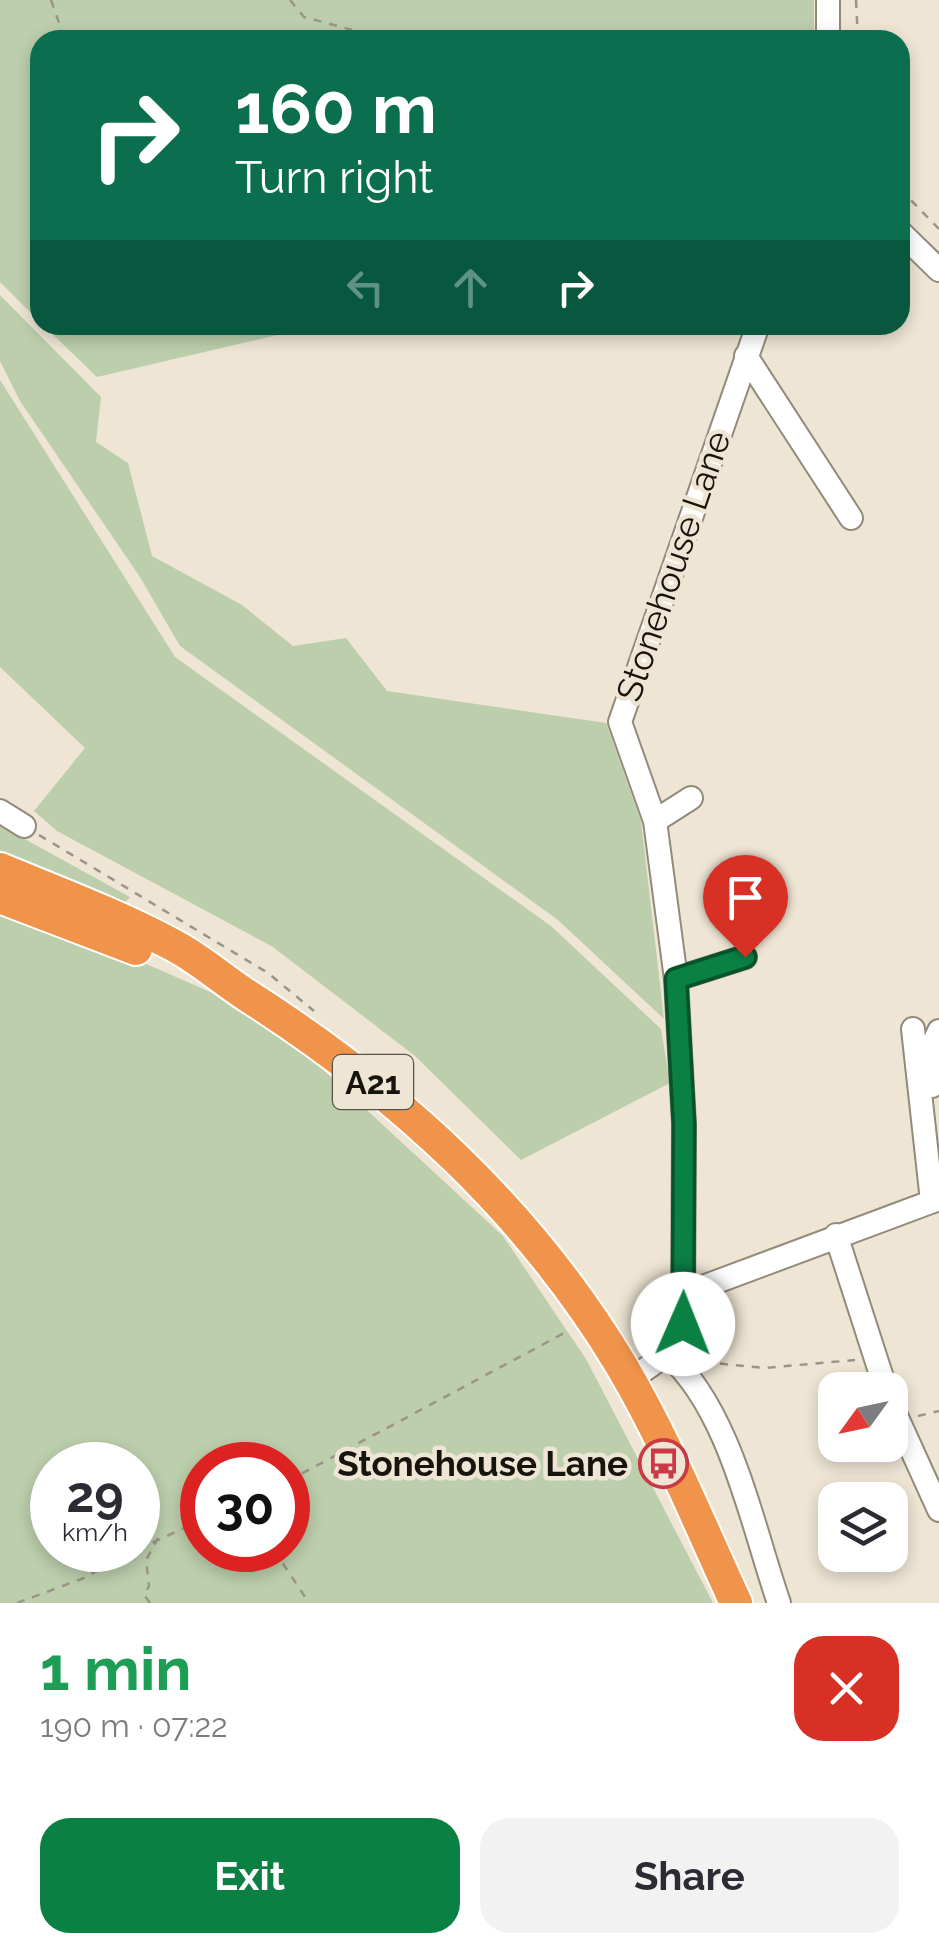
<!DOCTYPE html>
<meta charset="utf-8">
<style>
body{margin:0;font-family:Raleway,sans-serif;background:#f2f2f3;color:#2b2b33;height:100vh;display:flex;flex-direction:column;font-size:38px;white-space:nowrap}
*{box-sizing:border-box;margin:0}
p{font-size:32px;color:#7c7c81}
.icon{flex:none;width:55px;height:55px;fill:none;stroke:currentColor;stroke-width:2;stroke-linecap:round;stroke-linejoin:round}
.map{position:relative;height:1603px;overflow:hidden}
.side{display:flex;flex-direction:column;background:#fff;flex:1}
.side>*{flex:none}
.hud{position:absolute;left:30px;top:30px;width:880px;height:305px;border-radius:30px;box-shadow:0 5px 15px #0003;background:#0b6e4f;color:#fff;overflow:hidden}
.needle{width:65px;rotate:237deg}
.buttons{position:absolute;left:818px;top:1372px;display:grid;gap:20px}
.buttons a{display:grid;place-items:center;width:90px;height:90px;border-radius:20px;background:#fff;box-shadow:0 5px 15px #0003;font-size:50px}
.speed{position:absolute;left:30px;top:1442px;display:flex;gap:20px;font-size:50px;font-weight:700;text-align:center}
.speed>*{display:grid;place-content:center;width:130px;height:130px;border-radius:50%;background:#fff;box-shadow:0 5px 15px #0003;line-height:1}
.speed small{font-size:25px;font-weight:400}
.speed .limit{border:15px solid #d22;background:#fff;color:#111}
.pin{position:absolute;display:grid;place-items:center;width:85px;height:85px;color:#fff;margin:-102px -42px;border-radius:50% 50% 50% 0;rotate:-45deg;box-shadow:0 0 10px #0007}
.pin .icon{rotate:45deg}
.me{position:absolute;width:110px;margin:-55px;rotate:1deg;stroke-linejoin:round;filter:drop-shadow(0 0 8px #0008)}
.turn{display:flex;align-items:center;gap:35px;height:210px;padding:0 40px;font-size:45px}
.turn .icon{width:130px;height:130px;stroke-width:2.5}
.turn b{display:block;font-size:70px;line-height:85px}
.lanes{display:flex;align-items:center;height:95px;padding:0 40px;background:#0003;justify-content:center;gap:50px;direction:ltr}
.lanes .off{opacity:.35}
.round{display:grid;place-items:center;flex:none;width:105px;height:105px;border-radius:30px;background:#f2f2f3}
.overview{display:flex;align-items:center;justify-content:space-between;height:170px;padding:0 40px}
h1{font-size:60px;font-weight:700;line-height:75px;color:#1e9e55}
.cta{display:flex;gap:20px;margin-top:auto;padding:20px 40px}
.cta a{flex:1;height:115px;border-radius:30px;background:#0b8043;color:#fff;font-size:40px;font-weight:700;line-height:115px;text-align:center}
.cta a+a{background:#f2f2f3;color:#2b2b33}
.map>svg:first-child{display:block}
</style>
<div class="map">
<svg width="939" height="1603" viewBox="0 0 939 1603">
<rect width="100%" height="100%" fill="#eee5d4"/>
<path fill="#bcceac" fill-rule="evenodd" d="M0,0h814v40h-774v282l-40,-40z
M0,295l101,102 -5,45 32,21 24,93 90,49 51,41 53,-8 41,53 219,32 35,98 23,198 -106,-99 -378,-274 -40,-69 -120,-176 -20,-40z
M43,325h277l-223,52z
M0,380l175,277 376,269 110,103 9,54 -149,77 -106,-104 -142,-109 -216,-116 -23,-20 51,-63 -85,-81z
M0,819l21,18 109,60 -10,11 -120,-51z
M0,911l128,45 137,60 238,220 83,123 127,244h-713zM52,1465h86v85h-86zM202,1465h86v85h-86z"/>
<g fill="none" stroke-linecap="round" stroke-linejoin="round">
<defs>
<path id="minor" d="M828,40v-40
M900,232l39,38
M746,356l105,162
M0,811l24,15
M655,821l36,-23
M676,979l69,-22
M913,1029l19,172
M932,1086l1,-42 6,-13
M836,1235l50,155
M684,1294l255,-95
M667,1354c63,55 85,171 112,249
M630,1380l37,-26 16,-30 1,-200 -8,-145 -21,-158 -35,-99 138,-397
M890,1402l49,108"/>
<path id="highway" d="M0,869c58,24 117,46 173,76 27,14 50,35 75,51 150,96 280,214 373,369 45,76 78,158 115,238
M0,897l136,52"/>
</defs>
<use href="#minor" stroke="#928a7a" stroke-width="26"/>
<use href="#highway" stroke="#fff" stroke-width="36"/>
<path stroke="#9b9588" stroke-width="2.5" stroke-dasharray="8 8" stroke-linecap="butt" d="M51,0l14,40
M290,0l14,17 86,23
M856,0l2,40
M900,189l39,40
M39,835l229,138 46,38
M704,1362l60,6 91,-8
M918,1416l21,-5
M288,1481l280,-150
M138,1549l64,-29
M274,1550l35,53
M17,1603l67,-25 51,-28
M150,1603l-6,-8 5,-9 -3,-26 12,-22"/>
<use href="#minor" stroke="#fff" stroke-width="22"/>
<use href="#highway" stroke="#f1944b" stroke-width="32"/>
</g>
<g fill="none" stroke-linecap="round" stroke-linejoin="round">
<defs>
<path id="route" d="M683,1324l1,-200 -8,-145 69,-22"/>
</defs>
<use href="#route" stroke="#07532c" stroke-width="25"/>
<use href="#route" stroke="#0b8043" stroke-width="18"/>
</g>
<defs>
<symbol id="bus-ring" viewBox="-11 -11 22 22"><circle r="9.5" fill="#eee5d4" stroke="#c93a44" stroke-width="1.5"/><path d="M-5-6H5V4H4V6H2V4H-2V6H-4V4H-5ZM-3.5-4V0h7V-4ZM-3.5 1.2v1.5H-2V1.2ZM2 1.2v1.5H3.5V1.2Z" fill="#c93a44"/></symbol>
</defs>
<g fill-rule="evenodd">
<use href="#bus-ring" x="636" y="1436" width="55" height="55"/>
</g>
<g text-anchor="middle" dominant-baseline="central" stroke-width="9" stroke-linejoin="round" paint-order="stroke">
<rect fill="#eee5d4" stroke="#585349" stroke-width="2.5" x="333" y="1055" width="80" height="54" rx="8"/>
<g font-size="32" font-weight="bold" fill="#17140e">
<text x="373" y="1082">A21</text>
</g>
<g font-size="35" fill="#17140e" stroke="#eee5d4">
<text transform="translate(673 566) rotate(-71)">Stonehouse Lane</text>
</g>
<g font-size="35" font-weight="bold" fill="#17140e" stroke="#eee5d4" text-anchor="end">
<text x="628" y="1463">Stonehouse Lane</text>
</g>
</g>
</svg>
<div class="buttons">
<a><svg class="needle" viewBox="-14 -14 28 28"><path d="M0-13l5 13h-10z" fill="#e53935"/><path d="M0 13l5-13h-10z" fill="#7c7c81"/></svg></a>
<a><svg class="icon" aria-label="layers" viewBox="0 0 24 24"><path d="M12 4l9 5-9 5-9-5zM3 14l9 5 9-5"/></svg></a>
</div>
<div class="speed"><div>29<small>km/h</small></div><div class="limit">30</div></div>
<div class="pin" style="left:745px;top:957px;background:#d93025"><svg class="icon" aria-label="arrive" viewBox="0 0 24 24"><path d="M6 21V4h12l-3 4 3 4H6"/></svg></div>
<svg class="me" style="left:683px;top:1324px" viewBox="-20 -20 40 40"><circle r="19" fill="#fff"/><path d="M0-13L10 11 0 6-10 11z" fill="#0b8043"/></svg>
<div class="hud">
<div class="turn"><svg class="icon" aria-label="right" viewBox="0 0 24 24"><path d="M7 20v-9h11M14 6l5 5-5 5"/></svg><div><b>160 m</b>Turn right</div></div>
<div class="lanes"><svg class="icon off" aria-label="left" viewBox="0 0 24 24"><path d="M17 20v-9H6M10 6l-5 5 5 5"/></svg><svg class="icon off" aria-label="ahead" viewBox="0 0 24 24"><path d="M12 20V5M6 11l6-6 6 6"/></svg><svg class="icon" aria-label="right" viewBox="0 0 24 24"><path d="M7 20v-9h11M14 6l5 5-5 5"/></svg></div>
</div>
</div>
<section class="side">
<div class="overview"><div><h1>1 min</h1><p>190 m · 07:22</p></div><a class="round" style="background:#d93025;color:#fff"><svg class="icon" aria-label="close" viewBox="0 0 24 24"><path d="M6 6l12 12M18 6L6 18"/></svg></a></div>
<div class="cta"><a>Exit</a><a>Share</a></div>
</section>
